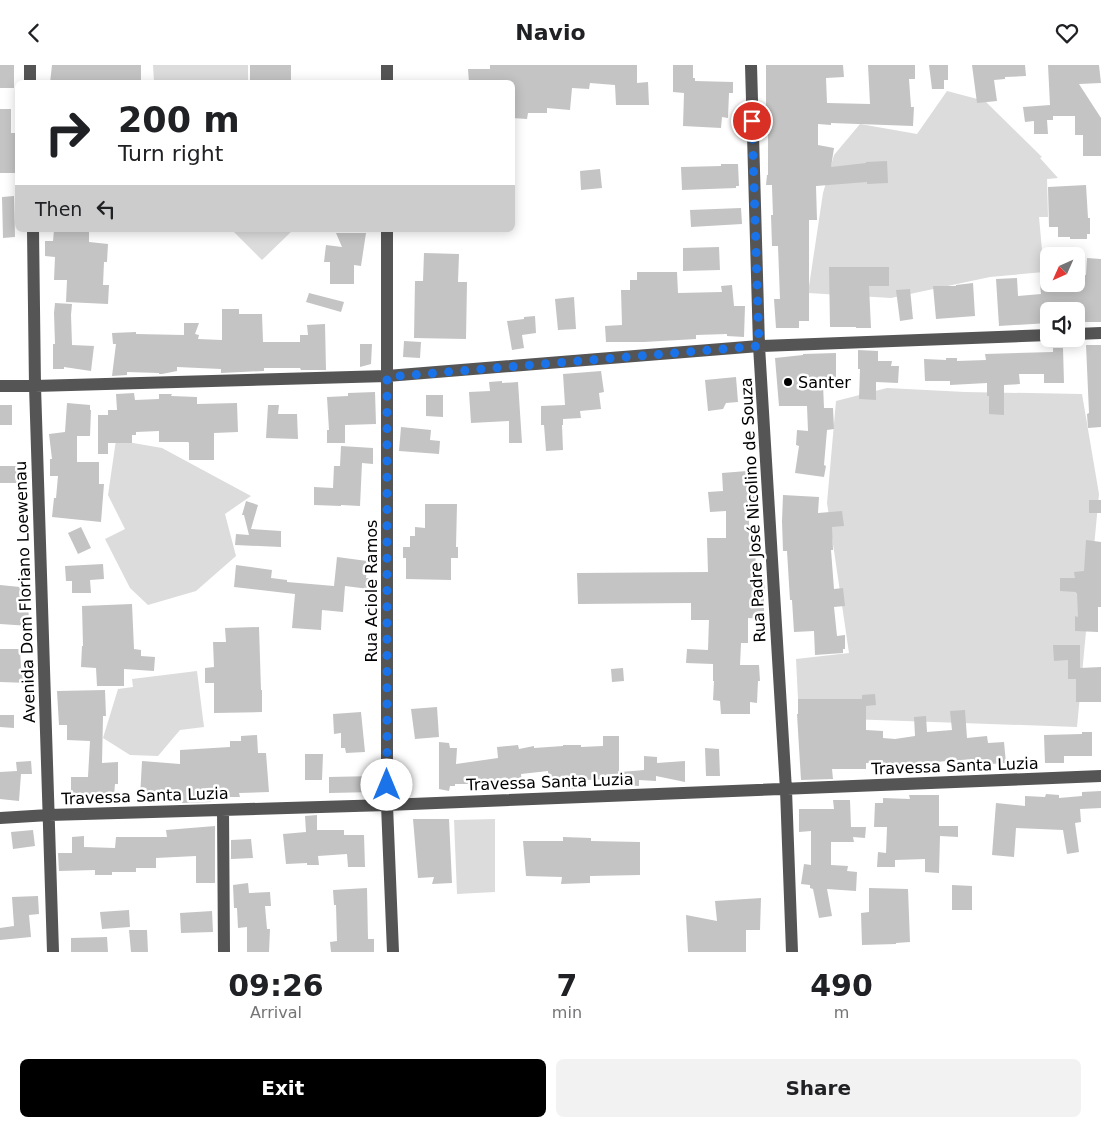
<!DOCTYPE html>
<meta charset="utf-8">
<style>
body{margin:0;font-family:"DejaVu Sans",sans-serif;background:#f2f2f2;color:#202124;height:100vh;display:flex;flex-direction:column;font-size:19px;white-space:nowrap}
*{box-sizing:border-box;margin:0}
p{font-size:16px;color:#757577}
.icon{flex:none;width:28px;height:28px;fill:none;stroke:currentColor;stroke-width:2;stroke-linecap:round;stroke-linejoin:round}
.map{position:relative;height:887px;overflow:hidden}
.panel{display:flex;flex-direction:column;background:#fff;flex:1}
.panel>*{flex:none}
.hud{position:absolute;left:15px;top:15px;width:500px;height:152px;border-radius:8px;box-shadow:0 2px 12px #0003;background:#fff;color:#202124;overflow:hidden}
.needle{width:32px;rotate:225deg}
.tools{position:absolute;left:1040px;top:182px;display:grid;gap:10px}
.tools a{display:grid;place-items:center;width:45px;height:45px;border-radius:8px;background:#fff;box-shadow:0 2px 12px #0003;font-size:25px}
.pin{position:absolute;display:grid;place-items:center;width:42px;height:42px;color:#fff;margin:-21px;border:2px solid #fff;border-radius:50%;box-shadow:0 1px 5px #0007}
.me{position:absolute;width:55px;margin:-28px;rotate:0deg;stroke-linejoin:round;filter:drop-shadow(0 0 4px #0008)}
.turn{display:flex;align-items:center;gap:18px;height:105px;padding:0 20px;font-size:22px}
.turn .icon{width:65px;height:65px;stroke-width:2.5}
.turn b{display:block;font-size:35px;line-height:42px}
.then{display:flex;align-items:center;height:48px;padding:0 20px;background:#0003;gap:10px;font-size:19px}
.eta{display:flex;justify-content:space-evenly;align-items:center;height:85px;text-align:center}
.eta b{font-size:30px;font-weight:700;line-height:35px}
.cta{display:flex;gap:10px;margin-top:auto;padding:10px 20px}
.cta a{flex:1;height:58px;border-radius:8px;background:#000;color:#fff;font-size:20px;font-weight:700;line-height:58px;text-align:center}
.cta a+a{background:#f2f2f2;color:#202124}
header{display:flex;justify-content:space-between;align-items:center;height:65px;padding:0 20px;background:#fff;font-size:22px;font-weight:700}
.map>svg:first-child{display:block}
</style>
<header><svg class="icon" aria-label="back" viewBox="0 0 24 24"><path d="M15 5l-7 7 7 7"/></svg>Navio<svg class="icon" aria-label="heart" viewBox="0 0 24 24"><path d="M12 20l-8-8c-3-5 5-10 8-4 3-6 11-1 8 4z"/></svg></header>
<div class="map">
<svg width="1101" height="887" viewBox="0 0 1101 887">
<rect width="100%" height="100%" fill="#fff"/>
<path fill="#dcdcdc" d="M153,0h95v17h-94z
M947,26l38,10 57,56 -2,1 18,20 -11,1 1,38h-9l5,55 -54,5 -99,21 -83,-5 15,-100 11,-38 26,-31 57,10z
M232,165h61l-31,30z
M887,323l78,4 117,2 17,100 -22,233 -229,-8 -2,-20h-48l-2,-40 53,-6 -22,-150 9,-102z
M116,375l46,8 89,48 -26,18 11,42 -40,35 -48,14 -18,-17 -25,-49 20,-10 -17,-34z
M197,606l7,56 -24,3 -22,26 -28,-1 -27,-17 15,-49 15,-2 -1,-8z
M495,754v73l-38,2 -3,-74z"/>
<path fill="#c4c4c4" d="M0,0h14v23h-14z
M52,0h89v18h-91z
M250,0h41v18h-41z
M490,0h147v18l11,-1 1,23h-33l-1,-20 -25,-2 -1,6 -17,-1 -2,22 -23,-2v5h-19l-1,6 -15,-1v-35h-43l-1,-14h22z
M673,0h20v13h2v3l38,1v11h-4l-1,25 -6,-1 -1,11 -38,-2 1,-33 -11,-1z
M766,0h77l1,12 -18,1 1,25 43,1 -2,-39h47v14h-6l2,28h3l-1,19 -82,-3v2l-13,-1v21l16,3 -3,19 35,-4v-1l21,-1 1,22 -21,1v-2l-51,4 1,34h-8v101h-10v7h-23l-2,-29h6l-2,-53h-6l-1,-31h2l-1,-28v-2h-6l1,-10h1v-52h-7l1,-18h4z
M929,0h19v15h-4v9h-12z
M972,0h53l1,11 -21,1v2l-11,1 3,21 -20,2z
M1048,0h51l2,18 -22,1 22,34v38h-18v-21h-8v-19h-22v4h-6l1,14h-14v-13l-9,1 -2,-15 27,-2z
M0,44h11v24h4v13l1,27h-16z
M721,99h17l1,22h-3v2l-54,2 -1,-23 40,-1z
M600,104l2,19 -21,2 -1,-19z
M1086,120l2,33h2v16h-3v5h-17v-2h-12v-10h-9l-1,-40z
M14,131l1,41 -12,1 -1,-41z
M741,143l1,16 -51,3 -1,-17z
M54,165h35v12l19,2 -1,18h-3l-1,23h6l-1,19 -42,-2 1,-22h-13l1,-23 -10,-1v-15h8z
M336,168h30l-5,33 -7,-1v19h-24v-22h-6l2,-17 16,2z
M719,182l1,23 -37,1v-23z
M424,188l35,1 -1,28h9l-1,57 -52,-1 1,-57h8z
M1087,193l14,1v63h-17v-3h-8v-8h-27v12l-50,3 -3,-47 21,-1 1,18 23,-2 -1,-10h36v-8l10,-1z
M829,202h60v19h-20l2,42h-15v-1h-26z
M637,207h40l1,21 44,-1 -1,-6 11,-1 2,21h11l-1,31 -17,-1v-2l-31,1v4l-52,3h-38l-1,-16 17,-1 -1,-35h9v-10h7z
M973,218l2,33 -39,3 -3,-33h23v-1z
M910,224l3,30 -13,2 -4,-31z
M309,228l35,9 -3,10 -35,-10z
M574,232l2,32 -18,1 -3,-31z
M55,238l17,1 -1,11 1,30 22,1 -3,25 -27,-4v2h-11v-25h2l-1,-31z
M222,244h17v5h23l1,28h37v-7h8l-1,-10 18,-1 1,46h-25l-1,-2h-36v3l-43,2v-4l-44,-2v4l-15,3h-3v-1l-32,-1v3l-15,1 4,-32h-3l-1,-11 24,-1v2l48,1v-12h15l-4,11 4,1 -1,4 24,1z
M535,251l1,17 -14,2 2,13 -12,2 -5,-29 17,-2v-2z
M404,276l17,1 -1,16 -17,-1z
M360,279h12l-1,20 -11,3z
M1086,280h15v82l-13,1 -1,-14 2,-1z
M1053,283h10l1,35h-20v-9h-25l1,10 -16,1v30l-15,-1v-18h-2v-13l-37,2v-4h-25l-1,-22 22,1v-2h11v3l29,-1 -1,-6 68,-2z
M858,285l20,1v10h14l-1,5h8l-1,17 -22,-1v18l-17,-1 1,-30h-2z
M836,288v32l-13,-1 1,24h9l1,21 -7,1 -3,35 2,1 -2,11 -29,-4 4,-27 -3,-1 1,-15 11,1 -1,-25h-28l-4,-48 28,-3v-1z
M601,306l3,21 -5,1 2,16 -21,2 1,7 -18,1v6h-1l1,25 -17,1 -2,-26h-3v-19l24,-1 -2,-31z
M736,312l2,25 -12,1 -3,6 -15,2 -3,-31z
M502,316v2l16,-1 4,61h-13v-22l-38,2 -2,-31 21,-1 -1,-9z
M375,327l1,32 -31,1v18h-18v-13h2l-2,-33 21,-1v-3z
M134,328l1,7 24,-1v-5h13l-1,2 26,1v7l40,-1 1,29 -24,1v27h-25v-17l-1,-1h-29v-11l-23,1v3h-4v8h-24v11h-10v-39h10v2v-7h9l-1,-16z
M426,330h17v22l-17,-1z
M67,338l23,2v5h1l-1,26h-13v26h22v22h5l-3,38 -49,-5 2,-19h2l2,-22h-8v-17h2l-3,-25 16,-2z
M0,340h12v20h-12z
M268,340h11l-1,9h19l1,25 -32,-1z
M401,362l30,3 -1,10 10,1 -1,13 -40,-3z
M341,381l32,2v16l-11,-1 -2,43 -19,-1v1l-27,-1v-18l19,1 1,-22h6z
M0,401h17v17h-17z
M747,406l1,18 7,-1 1,13 -7,1v36h6l1,36h8l1,22h-1v23l-16,-1v25h-7l-1,22h19l1,16h-2l-1,22 -7,-1v12h-29l-1,-13 -7,-1 1,-19h-1v-17l-27,-1 1,-14 21,1 1,-30h-18v-17l-113,1 -1,-31 131,-1 -1,-34h19v-27l-16,1 -2,-20 15,-1 -1,-18z
M783,430l36,2 -1,16 24,-2 2,15 -12,1 1,23h-2l3,39 9,-1 2,18 -11,1 3,29 8,-1v14h-2v4l-28,2 -1,-24 -20,1 -2,-32h-2l-3,-49h-4l-1,-30z
M1089,435h12v13h-12z
M246,436l12,4 -7,24 30,2v16l-46,-2 1,-11 13,1 -5,-20h-2z
M425,439h32l-1,43h2v11h-7v22l-45,-1v-21h-3v-11h7v-11h5v-9l10,1z
M81,462l10,21 -13,6 -10,-21z
M1086,475l15,2v65h-3v25l-23,-1v-15l3,1 -1,-24h-1v-1l-16,-1v-13h15l-1,-6 10,-1z
M337,492l30,4 -1,17h4l-1,11 -24,-3 -2,26 -21,-2 -1,20 -29,-2 3,-34 -61,-7 2,-22 36,5 -1,8 16,2v2l47,4z
M103,499l1,15 -14,1 1,13h-19v-12h-6l-1,-15z
M0,520l20,2 -1,21h9l2,18 -30,-2z
M132,539l2,45 7,1v6l14,1 -1,14 -30,-2v17h-27l-1,-18 -15,-1 1,-21h1l-1,-40z
M259,562l2,63h1v22l-48,1v-30h-9v-15l9,-1 -1,-25h13l-1,-14z
M1053,580h27v23l21,-1v35h-25v-23h-8v-19l-14,1z
M0,584h20l1,19h8v15l-29,-1z
M623,603l1,13 -12,1 -1,-13z
M105,625l1,26h-3l-1,47 16,-1v22h-3l-1,12 -14,-1v5h-29v-23h17l2,-36 -23,-1v-15h-8l-2,-34z
M875,629l1,11 -10,1v24l17,1v7l12,1 20,-3 -1,-19 12,-1 1,16 25,-2 -2,-19 15,-1 2,28 20,-2 1,7 16,-1 2,21 -16,1v2l-15,2 -1,-9 -39,3v4l-17,1v-1l-21,2 -1,-4 -30,-1v6h-34l1,10 -32,1 -4,-66h1v-15h64v-4z
M437,642l2,30 -24,2 -4,-30z
M361,647l4,40 -19,1 -1,-5h-4v-15l-7,1 -1,-20z
M0,650h14v13l-14,-1z
M1082,667h10v24h-28v7h-19l-1,-28 38,-1z
M257,670l1,18h8l3,39 -30,1 1,4h-20v2h-9v3l-29,1v-3l-21,1v-2l-21,-1 2,-37 38,3v-14l50,-3v-6h11v-5z
M603,671h16v43l-38,1v9h-18v-9l-14,1 -1,-10 -27,3 1,11 -21,2 -1,-6 -29,3h-16v2h-5l-1,5 -10,-2v-47l10,1 1,5h7l-1,16 42,-6 -1,-11 21,-2 1,4 15,-3v2l29,-2v-1h18v2l22,-1z
M705,683l14,1 1,27h-14z
M305,689h18l-1,26h-17z
M644,691l13,1v6l28,-2v21l-29,-6v5l-17,-1v6l-18,-1v-13l23,-2z
M31,696l1,13h-11l-2,27 -19,-2v-27l17,-1 -1,-9z
M374,711l1,16 -46,1v-16z
M1101,726v17l-21,1 1,13 -6,1 4,29 -12,2 -4,-24 -47,-2 -2,29 -22,-2 4,-52 29,3v-10l20,1 1,-3 13,1v3l23,-2v-4z
M909,730h30v31h19v11l-18,-1 -1,37 -14,-1v-13l-30,1v7h-18l1,-15 8,1 1,-26h-13l1,-24h8v-5l27,1z
M833,735h17l1,27h15l-1,11 -12,-1 1,5h-23v23l17,1 -1,5 10,1 -1,19 -29,-2 5,27 -13,2 -6,-29 -3,-1v-3l-9,-1 3,-20 7,1v-34l-12,1v-23h35z
M317,750v15h27v5h20l1,32h-17l-1,-13 -29,2 1,9h-12v-2l-21,1 -3,-30 23,-2 -1,-16z
M413,754h36l3,64 -20,1 2,-7 -16,1z
M215,761v57h-19v-27l-40,2v10h-20v4h-24v3h-17v-5l-36,1 -1,-18h14v-16l12,-1v11l31,1 1,-11h51l-1,-7z
M33,765l2,16 -22,3 -2,-17z
M563,772l28,1v3l49,1v33l-50,1v7l-29,1 1,-7 -36,-1 -3,-35h40z
M251,774l2,19 -22,1v-19z
M248,818l1,10 21,-1 1,14h-6l2,23h3l-1,23h-22v-25l-9,1 -1,-20h-3l-1,-23z
M952,820l20,1v24h-20z
M367,823l1,51h6v13h-43l-1,-10 7,-1 -1,-36h-2l-1,-15z
M869,823l39,1 2,53 -14,1v1l-34,1 -1,-32 8,-1z
M38,831l1,18 -10,1 2,22 -31,3v-12l14,-2 -2,-29z
M761,833l-1,32h-14v22h-58l-2,-37 31,6 -2,-20z
M129,845l1,17 -28,2 -2,-17z
M212,846l1,21 -32,1 -1,-20z
M129,865h18l1,22h-17z
M107,872l1,15h-37v-14z"/>
<g fill="none" stroke-linecap="round" stroke-linejoin="round">
<path stroke="#555" stroke-width="12" d="M30,0v18
M387,0v18
M751,0l8,281 27,444 6,162
M33,165l2,156 18,566
M387,165v575l6,147
M1076,269l25,-1
M0,321h35l352,-10 372,-30 290,-11
M223,745l1,142
M0,753l49,-3 338,-10 714,-29"/>
</g>
<g fill="none" stroke-linecap="round" stroke-linejoin="round">
<path stroke="#1a73e8" stroke-width="9" stroke-dasharray="0 16.2" d="M387,720v-408l372,-31 -7,-225"/>
</g>
<circle fill="#000" stroke="#fff" stroke-width="2" cx="788" cy="317" r="5"/>
<g text-anchor="middle" dominant-baseline="central" stroke-width="5" stroke-linejoin="round" paint-order="stroke">
<g font-size="16" fill="#000" stroke="#fff" text-anchor="start">
<text x="798" y="317">Santer</text>
</g>
<g font-size="16" fill="#000" stroke="#fff">
<text transform="translate(753 445) rotate(-93)">Rua Padre José Nicolino de Souza</text>
<text transform="translate(371 526) rotate(-90)">Rua Aciole Ramos</text>
<text transform="translate(25 527) rotate(-92)">Avenida Dom Floriano Loewenau</text>
<text transform="translate(955 701) rotate(-2)">Travessa Santa Luzia</text>
<text transform="translate(550 717) rotate(-2)">Travessa Santa Luzia</text>
<text transform="translate(145 731) rotate(-2)">Travessa Santa Luzia</text>
</g>
</g>
</svg>
<div class="tools">
<a><svg class="needle" viewBox="-14 -14 28 28"><path d="M0-13l5 13h-10z" fill="#e53935"/><path d="M0 13l5-13h-10z" fill="#757577"/></svg></a>
<a><svg class="icon" aria-label="sound" viewBox="0 0 24 24"><path d="M4 9h4l5-4v14l-5-4H4zM17 9q2 3 0 6"/></svg></a>
</div>
<div class="pin" style="left:752px;top:56px;background:#d93025"><svg class="icon" aria-label="arrive" viewBox="0 0 24 24"><path d="M6 21V4h12l-3 4 3 4H6"/></svg></div>
<svg class="me" style="left:387px;top:720px" viewBox="-20 -20 40 40"><circle r="19" fill="#fff"/><path d="M0-13L10 11 0 6-10 11z" fill="#1a73e8"/></svg>
<div class="hud">
<div class="turn"><svg class="icon" aria-label="right" viewBox="0 0 24 24"><path d="M7 20v-9h11M14 6l5 5-5 5"/></svg><div><b>200 m</b>Turn right</div></div>
<div class="then">Then<svg class="icon" aria-label="left" viewBox="0 0 24 24"><path d="M17 20v-9H6M10 6l-5 5 5 5"/></svg></div>
</div>
</div>
<section class="panel">
<div class="eta">
<div><b>09:26</b><p>Arrival</p></div>
<div><b>7</b><p>min</p></div>
<div><b>490</b><p>m</p></div>
</div>
<div class="cta"><a>Exit</a><a>Share</a></div>
</section>
